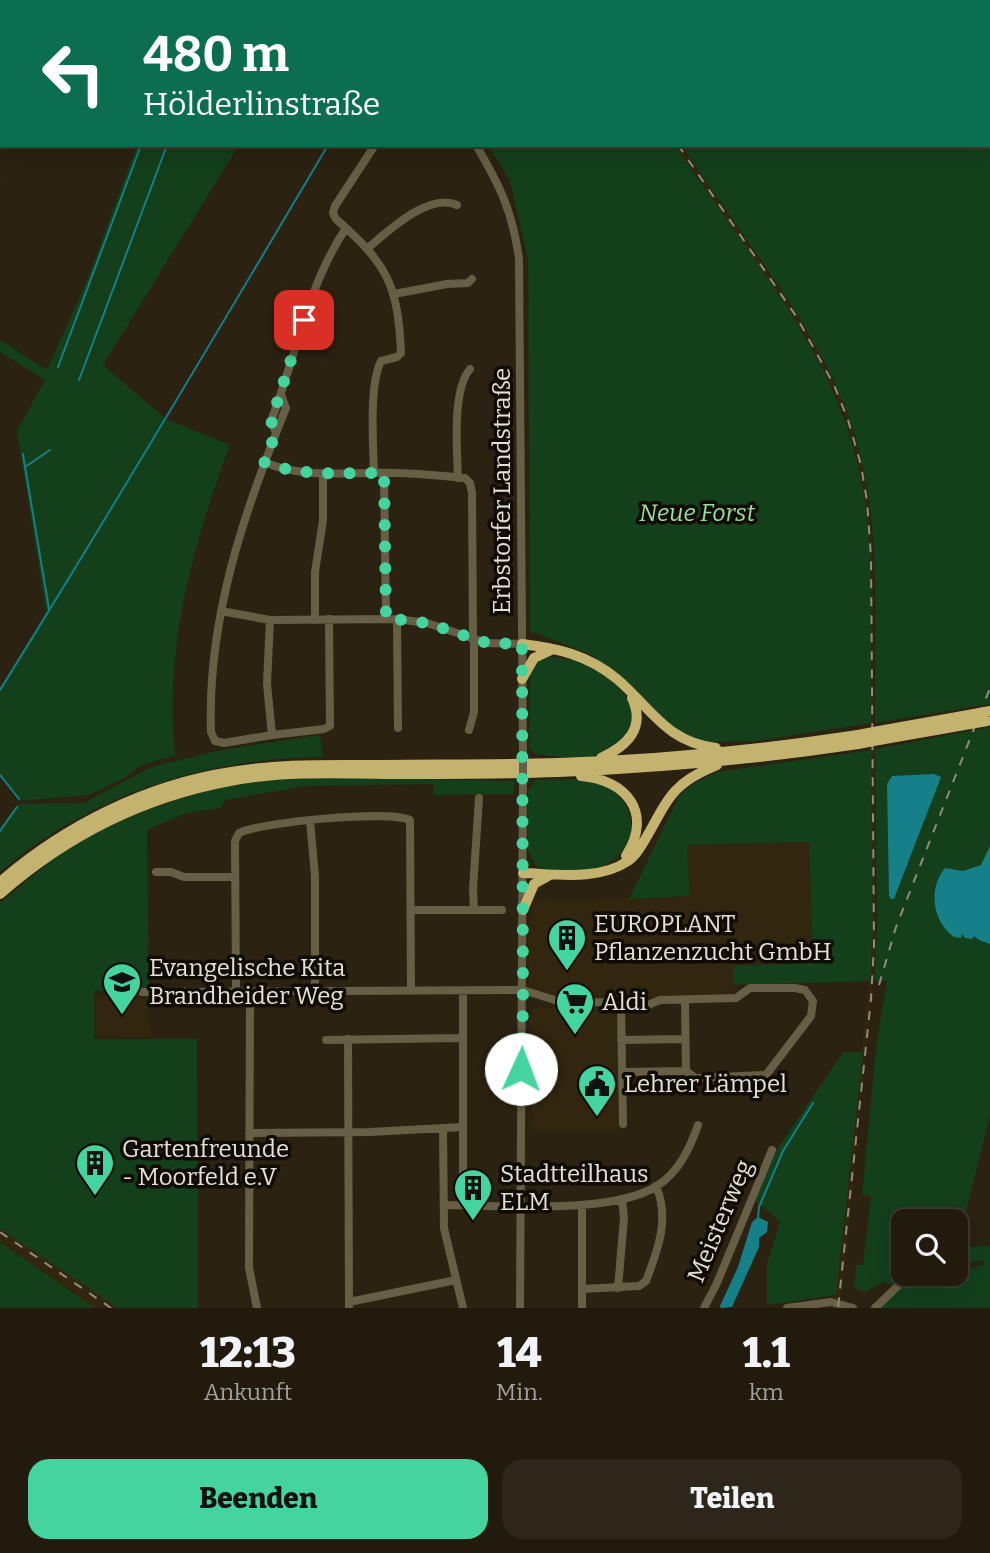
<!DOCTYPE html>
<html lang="de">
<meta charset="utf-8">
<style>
body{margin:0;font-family:Bitter,serif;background:#2d271b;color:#f1f3f6;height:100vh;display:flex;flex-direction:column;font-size:26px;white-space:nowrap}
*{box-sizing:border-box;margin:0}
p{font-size:23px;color:#a2a19d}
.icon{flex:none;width:38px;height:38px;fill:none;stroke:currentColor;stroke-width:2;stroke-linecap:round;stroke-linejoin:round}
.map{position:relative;height:1308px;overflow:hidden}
.drawer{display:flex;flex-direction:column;background:#211a0d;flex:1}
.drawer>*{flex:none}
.banner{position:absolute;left:0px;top:0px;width:990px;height:147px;box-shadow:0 7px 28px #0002,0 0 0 2px #3e382e;background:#0b6e4f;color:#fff;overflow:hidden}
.fabs{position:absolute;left:891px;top:1209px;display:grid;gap:14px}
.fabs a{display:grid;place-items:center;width:77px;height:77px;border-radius:14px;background:#211a0d;box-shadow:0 7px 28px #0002,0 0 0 2px #3e382e;font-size:35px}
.pin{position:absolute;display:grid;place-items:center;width:60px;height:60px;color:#fff;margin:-30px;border-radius:14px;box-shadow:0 4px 10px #0006}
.me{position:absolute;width:77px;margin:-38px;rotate:2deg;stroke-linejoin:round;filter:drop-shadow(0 0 5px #0008)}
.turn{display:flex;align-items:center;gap:24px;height:147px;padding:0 28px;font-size:32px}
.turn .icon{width:91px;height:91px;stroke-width:2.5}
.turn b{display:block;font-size:49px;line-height:60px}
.eta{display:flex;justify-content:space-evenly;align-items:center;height:119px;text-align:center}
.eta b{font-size:42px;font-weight:800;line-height:49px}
.button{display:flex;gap:14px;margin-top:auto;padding:14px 28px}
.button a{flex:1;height:80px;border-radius:21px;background:#44d49f;color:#111;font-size:28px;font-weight:800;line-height:80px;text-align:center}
.button a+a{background:#2d271b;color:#f1f3f6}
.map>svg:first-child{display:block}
</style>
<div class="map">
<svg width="990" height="1308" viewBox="0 0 990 1308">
<rect width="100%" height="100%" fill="#2c2211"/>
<path fill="#33260e" d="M675,145h6l131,192 34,70 17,58 6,36 4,56 3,388 -35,363h-9l2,-1 13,-107 25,-255 -3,-388 -5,-59 -9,-48 -13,-42 -34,-69z
M810,842l4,141 -79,2 -1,11 -172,4 -33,-15 -1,-55 6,-29 156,-5 -3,-51z
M148,994l2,43 -54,1 -1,-43z
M533,1008h80l5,6 1,118h-86l-3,-121z
M0,1229l118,79h-23l-95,-66z"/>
<path fill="#133f1b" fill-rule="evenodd" d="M579,0h411v704l-115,19c-1,-85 6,-173 -12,-256 -16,-77 -56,-140 -100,-204 -27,-39 -55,-78 -82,-118h308v-143z
M137,145h102l-136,220 63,54 64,26c-37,99 -66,203 -55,310l-35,11 -14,11 -37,18 -70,6 -19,-28v-85l46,-76 -29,-181 28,-51 -45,-28v-12l47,30 41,-92z
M488,145h187c26,38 53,76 79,113 52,76 96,145 110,238 11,72 6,154 7,227l-115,18 -53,1 -34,-16 -38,-41 -39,-30 -62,-24 -2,-372 -18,-78z
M545,656c11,2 23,2 32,6 26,9 62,33 54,64 -3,12 -19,24 -31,28 -18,7 -45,1 -64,1l-7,-7 1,-80z
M990,727v388l-33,132 33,-1v62h-110l23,-22 80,-21 1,-5 -28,6v-44h-53v52h20l-22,5 -9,6 -9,-3 -18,10 -11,-4 2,-23h7l8,-69 -9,-1 14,-148 11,-66h-13l3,-54 -2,-178zM941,777l-46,121 -4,1 -2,-3 -2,-112z
M320,735l3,22c-118,1 -233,38 -323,115v-44l18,-24 66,-1 67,-36 70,-17z
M871,750l2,176 -3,55 -136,4 -1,-19 80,-3 -4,-121 -122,3 3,51 -61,3 50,-103 12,-11 26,-13z
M340,777l175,4 -2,13 -79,1 -1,-11 -128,2 -80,14 -4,8 -35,5 -39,17 2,160 -55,1 1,48h102l1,269h-80l-118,-79v-326c27,-22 55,-48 86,-65 50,-27 111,-48 168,-56 28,-4 58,-4 86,-5z
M535,780c18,0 37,-2 54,0 38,5 59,52 26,79 -21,16 -53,11 -78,9l-10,-19 1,-58z
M843,1052h20l-27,243 -69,10v-41l13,-43 -25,-20 21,-50z
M0,1242l95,66h-95z"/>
<path fill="#158087" d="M934,774l7,3 -3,8 -44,114h-3l-2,-3 -2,-112 5,-8z
M990,846v98l-11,-4 -5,-4 -2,3 -7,-1 -3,-4 -1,4 -7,-1c-22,-16 -26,-49 -9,-69l18,3 18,-6z
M758,1217l10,5 -1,10 -8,6v9l-27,60 -11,1 -1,-2 18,-39 14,-45z"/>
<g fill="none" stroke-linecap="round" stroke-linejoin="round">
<path stroke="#158087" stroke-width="2" d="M198,2l1,-2
M210,2l1,-2
M58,367l83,-222
M79,380l88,-235
M23,454l2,13
M49,609l-24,-142 25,-17
M0,690c112,-180 220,-362 328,-545
M0,775l19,24
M0,831l17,-24
M758,1217l1,-10 24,-56 30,-48"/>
<path stroke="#665f45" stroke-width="8" d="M391,0l1,2
M476,145c24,41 36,65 43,113l4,496
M368,248c20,-17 61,-56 89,-43
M394,294l53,-10 21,-1 4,-4
M281,395l5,13c-42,104 -79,211 -75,324l4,9 9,2 48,-8 52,-6 6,-3 -1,-107
M276,433l-5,-12c25,-64 36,-135 75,-193
M264,462c35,15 70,11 108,11 30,-1 62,2 93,5l5,5 2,10 1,147
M374,473c-1,-29 -5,-88 7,-112l16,-4 4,-4c-3,-69 -14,-89 -65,-134l-3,-6 2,-7 40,-61
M384,473l2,145
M458,478c-1,-28 -6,-88 12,-109
M221,611l49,9 127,-1 30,4 60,20 35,1
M397,619l1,109
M270,620l-3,64 5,51
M315,620v-48l8,-52v-46
M469,730l5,-18v-71
M310,820l5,56v115
M156,872h15l13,5h51
M474,909l-1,-20 6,-91
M412,910h90
M463,991v214
M142,992l381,-2 41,13 50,-1 7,4 27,-1 12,-5 76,-2 14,-10h45l10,2 8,11 -2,15 -45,59 -71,3 -9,-7 -64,1
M236,992l-1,-151 4,-8c23,-11 148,-23 171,-13l1,171
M250,992l-1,276 8,40
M685,1000l1,71
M621,1006l2,118
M348,1039l1,269
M326,1040l137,-2
M621,1040l64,-1
M443,1128l1,100 19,80
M249,1133l121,-1 93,-5
M444,1205c55,0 167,10 213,-19 22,-14 33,-38 41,-61
M582,1205v103
M618,1288l6,-70 -2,-19
M582,1289l57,-3 7,-5c12,-31 24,-63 10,-95
M349,1302l107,-22
M520,1308l3,-526
M704,1308l13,-25 55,-133
M787,1308l44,-6 22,6
M875,1308l25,-24 34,-10"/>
<path stroke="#c4b26f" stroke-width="10" d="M522,644c35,4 66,11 95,35 34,29 49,63 99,69
M522,679l12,-21 19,-9
M879,731l95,-17
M879,740l91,-16
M601,758c26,-12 45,-30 31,-60
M581,776c46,4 72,37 45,80
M523,873c33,1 76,8 105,-12 10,-7 16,-20 22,-30 20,-37 27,-50 67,-66
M0,882c65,-56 146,-97 231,-110 45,-8 91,-7 137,-7 63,-1 127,0 190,-2 100,-3 201,-13 300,-28
M0,894c66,-58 144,-97 230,-113 52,-10 106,-8 158,-7 57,0 113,0 170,-2 100,-4 201,-13 300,-28
M523,910l11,-26 16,-9"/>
<path stroke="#938b7d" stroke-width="2" stroke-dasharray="9 9" stroke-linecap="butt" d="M577,0l1,2
M678,145l118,171 38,69 14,35 13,45 6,36 4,56 3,388 -3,54 -33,309
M879,985l17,-58 94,-239
M0,1232l111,76"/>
<path stroke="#665f45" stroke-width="8" d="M523,754v28"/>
<path stroke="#c4b26f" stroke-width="10" d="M974,714l16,-3
M970,724l17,-3
M858,735l21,-4
M858,744l21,-4"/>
</g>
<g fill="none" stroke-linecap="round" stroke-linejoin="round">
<path stroke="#44d49f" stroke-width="12" stroke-dasharray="0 21.6" d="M304,320l-33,101 5,12 -12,29c39,16 79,10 120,11l2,145 41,5 60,20 35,1 1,363 -2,62"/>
</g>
<defs>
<symbol id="building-pin" viewBox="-11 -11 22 30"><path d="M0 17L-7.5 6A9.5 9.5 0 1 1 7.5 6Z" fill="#44d49f" stroke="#100c05"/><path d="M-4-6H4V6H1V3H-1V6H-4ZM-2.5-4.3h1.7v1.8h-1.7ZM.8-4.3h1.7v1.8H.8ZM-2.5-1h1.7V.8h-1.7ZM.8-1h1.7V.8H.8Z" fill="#111"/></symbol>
<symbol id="school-pin" viewBox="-11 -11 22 30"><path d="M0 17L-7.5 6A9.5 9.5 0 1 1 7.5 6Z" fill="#44d49f" stroke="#100c05"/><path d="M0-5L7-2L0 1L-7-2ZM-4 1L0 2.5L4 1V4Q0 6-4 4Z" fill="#111"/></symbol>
<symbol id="supermarket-pin" viewBox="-11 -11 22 30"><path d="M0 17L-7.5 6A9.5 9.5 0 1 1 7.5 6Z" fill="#44d49f" stroke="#100c05"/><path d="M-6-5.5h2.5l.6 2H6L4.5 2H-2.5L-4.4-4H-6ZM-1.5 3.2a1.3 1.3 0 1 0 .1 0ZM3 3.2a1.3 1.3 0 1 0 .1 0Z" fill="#111"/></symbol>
<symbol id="civic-pin" viewBox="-11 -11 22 30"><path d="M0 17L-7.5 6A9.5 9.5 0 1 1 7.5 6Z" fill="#44d49f" stroke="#100c05"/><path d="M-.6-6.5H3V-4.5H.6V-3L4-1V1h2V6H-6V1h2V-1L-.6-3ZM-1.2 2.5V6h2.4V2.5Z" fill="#111"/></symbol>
</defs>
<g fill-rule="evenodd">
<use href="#building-pin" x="545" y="916" width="44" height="60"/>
<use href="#school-pin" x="100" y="960" width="44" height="60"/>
<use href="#supermarket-pin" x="553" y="980" width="44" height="60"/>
<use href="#civic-pin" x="575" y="1062" width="44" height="60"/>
<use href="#building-pin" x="73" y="1141" width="44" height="60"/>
<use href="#building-pin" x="451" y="1166" width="44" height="60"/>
</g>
<g text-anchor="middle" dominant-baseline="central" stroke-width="7" stroke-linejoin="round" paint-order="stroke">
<g font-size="24" fill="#e7e0d5" stroke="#100c05">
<text transform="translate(502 491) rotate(-90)">Erbstorfer Landstraße</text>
<text transform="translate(720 1221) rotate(-67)">Meisterweg</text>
</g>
<g font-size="24" font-style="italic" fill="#96e09d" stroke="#100c05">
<text x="697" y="513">Neue Forst</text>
</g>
<g font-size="24" fill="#e7e0d5" stroke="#100c05" text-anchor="start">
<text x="594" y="924">EUROPLANT<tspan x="594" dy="28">Pflanzenzucht GmbH</tspan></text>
<text x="149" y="968">Evangelische Kita<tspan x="149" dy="28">Brandheider Weg</tspan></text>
<text x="602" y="1002">Aldi</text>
<text x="624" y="1084">Lehrer Lämpel</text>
<text x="122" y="1149">Gartenfreunde<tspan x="122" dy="28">- Moorfeld e.V</tspan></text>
<text x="500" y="1174">Stadtteilhaus<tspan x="500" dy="28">ELM</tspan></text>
</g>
</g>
</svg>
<div class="fabs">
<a><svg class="icon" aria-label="search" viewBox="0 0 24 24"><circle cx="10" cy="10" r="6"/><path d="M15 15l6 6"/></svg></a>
</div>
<div class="pin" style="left:304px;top:320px;background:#d93025"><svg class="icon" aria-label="arrive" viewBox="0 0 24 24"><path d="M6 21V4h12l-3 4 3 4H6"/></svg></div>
<svg class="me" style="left:521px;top:1069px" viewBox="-20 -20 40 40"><circle r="19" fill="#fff"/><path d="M0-13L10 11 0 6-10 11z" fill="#44d49f"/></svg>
<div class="banner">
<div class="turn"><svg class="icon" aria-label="left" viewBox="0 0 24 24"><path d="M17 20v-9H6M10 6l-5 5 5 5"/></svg><div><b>480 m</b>Hölderlinstraße</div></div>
</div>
</div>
<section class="drawer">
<div class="eta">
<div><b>12:13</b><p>Ankunft</p></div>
<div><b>14</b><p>Min.</p></div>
<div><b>1.1</b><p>km</p></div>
</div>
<div class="button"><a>Beenden</a><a>Teilen</a></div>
</section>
